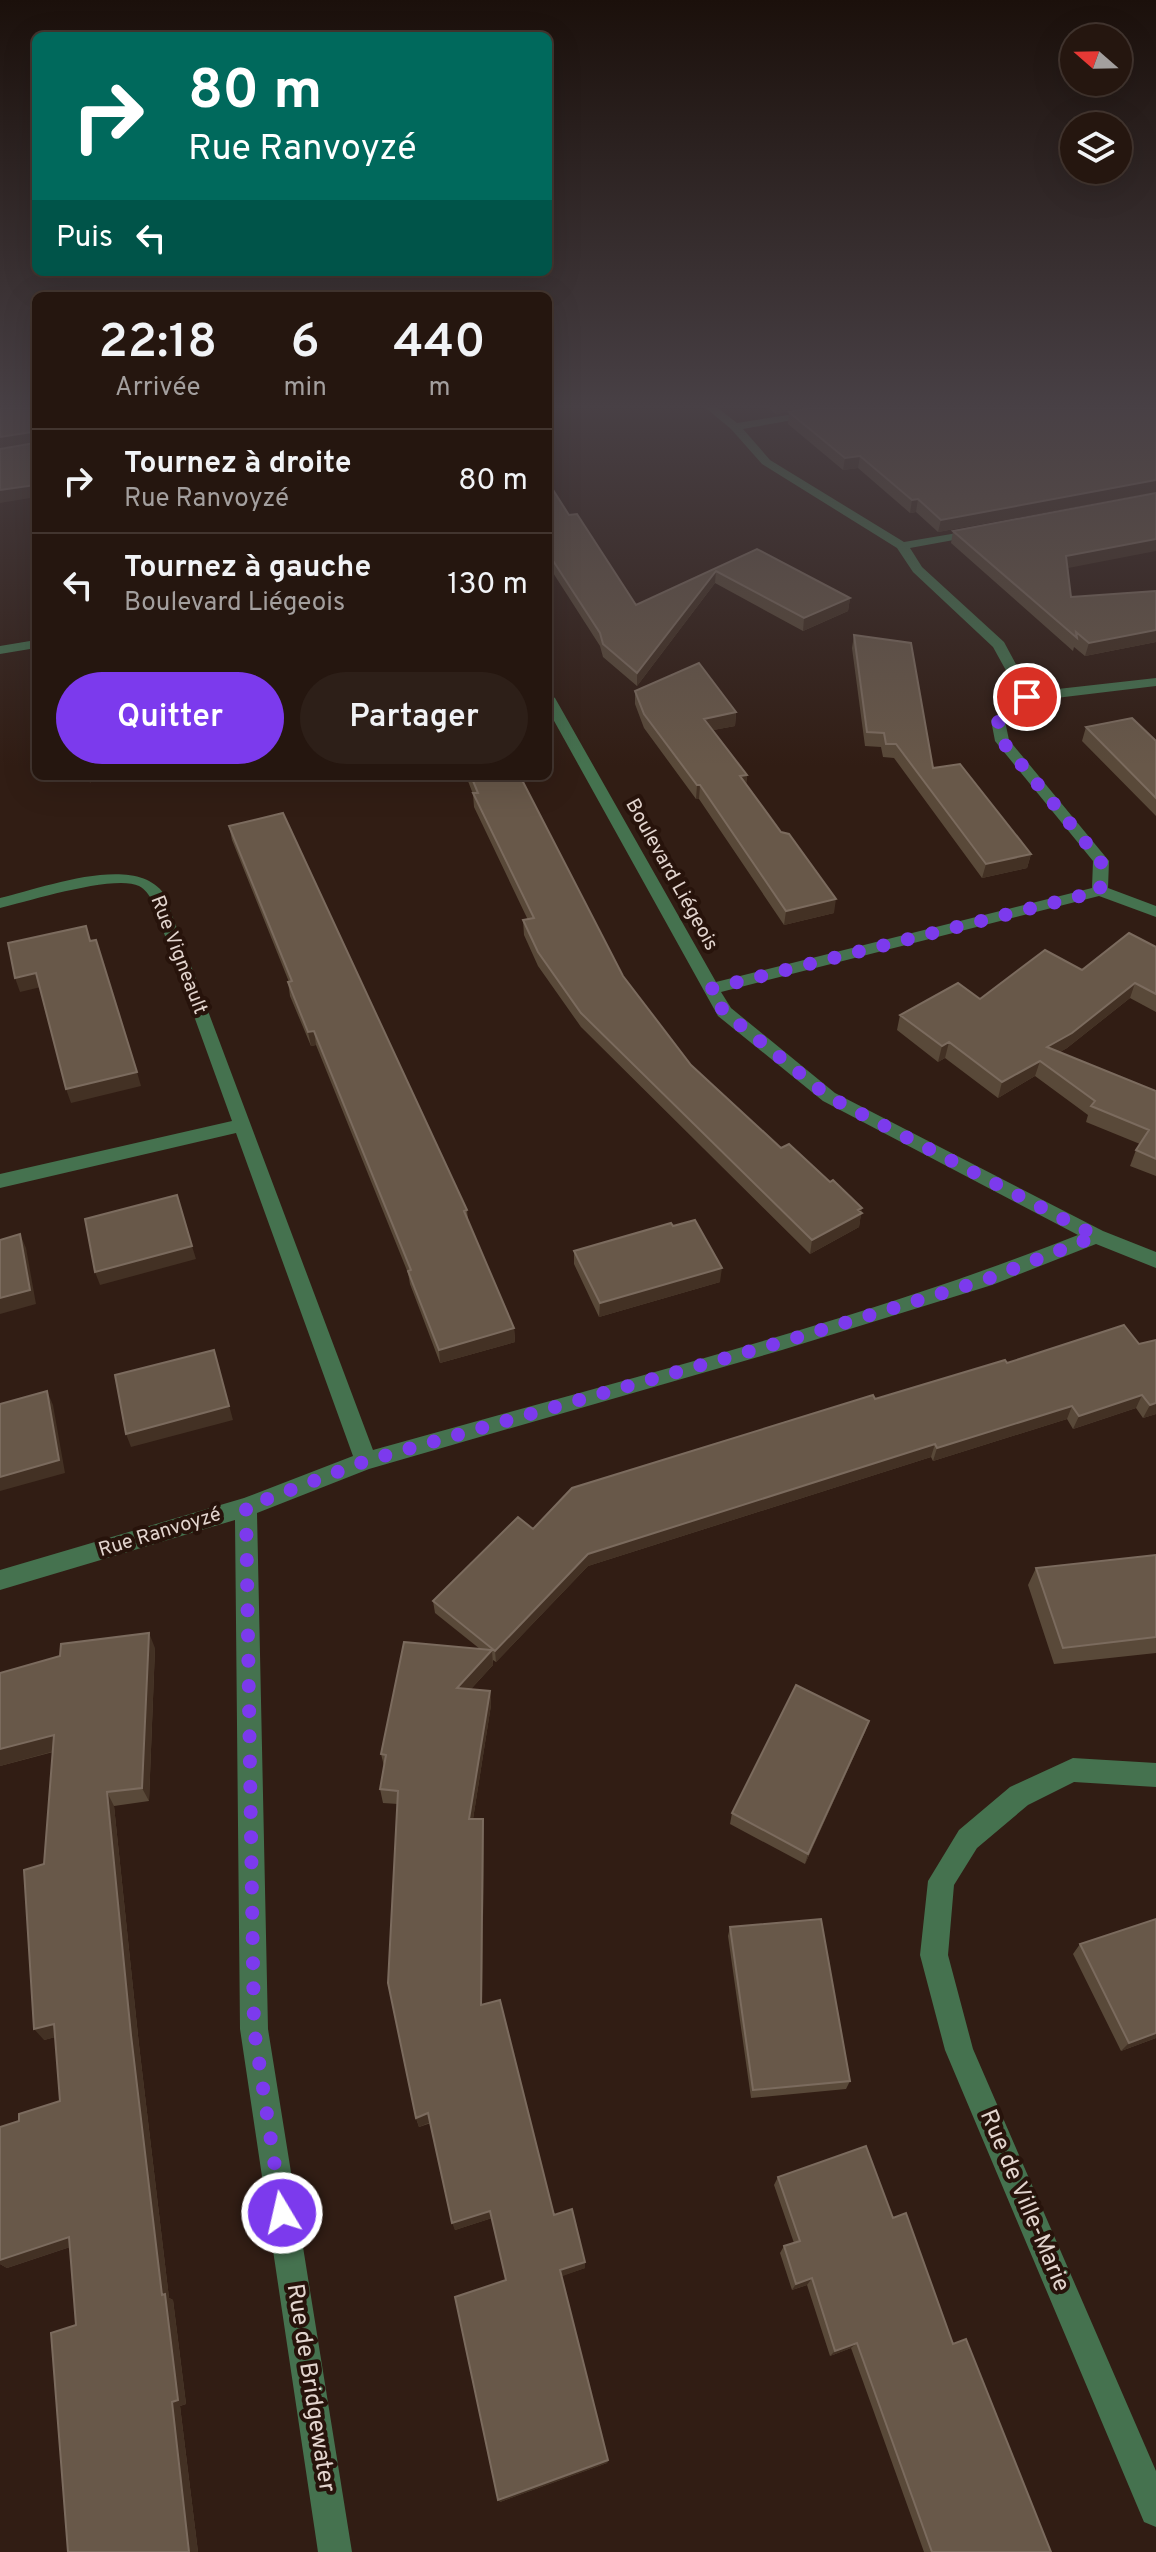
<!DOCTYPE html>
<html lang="fr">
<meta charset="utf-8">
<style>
body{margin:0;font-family:Overpass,sans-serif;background:#2d1f18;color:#f1f3f6;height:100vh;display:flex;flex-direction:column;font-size:30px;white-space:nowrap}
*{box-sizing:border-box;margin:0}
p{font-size:26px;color:#a39f9e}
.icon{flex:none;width:44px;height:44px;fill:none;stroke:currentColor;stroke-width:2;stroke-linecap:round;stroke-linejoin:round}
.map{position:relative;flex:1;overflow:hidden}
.panel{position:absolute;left:32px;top:292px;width:520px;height:488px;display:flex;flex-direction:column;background:#25160f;border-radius:12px;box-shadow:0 8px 32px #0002,0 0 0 2px #42352f}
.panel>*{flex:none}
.hud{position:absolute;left:32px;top:32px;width:520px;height:244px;border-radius:12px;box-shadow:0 8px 32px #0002,0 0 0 2px #42352f;background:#00695c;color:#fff;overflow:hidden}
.needle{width:52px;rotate:290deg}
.buttons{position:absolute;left:1060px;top:24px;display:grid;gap:16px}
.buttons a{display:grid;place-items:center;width:72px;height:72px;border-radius:50%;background:#25160f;box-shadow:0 8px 32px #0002,0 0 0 2px #42352f;font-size:40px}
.pin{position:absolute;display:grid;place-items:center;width:68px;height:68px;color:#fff;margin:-34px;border:4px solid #fff;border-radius:50%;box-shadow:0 2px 8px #0007}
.me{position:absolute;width:88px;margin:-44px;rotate:351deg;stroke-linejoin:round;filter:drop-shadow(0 0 6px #0008)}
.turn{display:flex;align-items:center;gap:28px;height:168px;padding:0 24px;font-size:36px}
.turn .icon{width:104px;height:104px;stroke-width:2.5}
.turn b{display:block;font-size:56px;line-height:68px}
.then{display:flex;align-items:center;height:76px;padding:0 24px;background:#0003;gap:16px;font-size:30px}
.eta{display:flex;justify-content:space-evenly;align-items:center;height:136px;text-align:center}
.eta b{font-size:48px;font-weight:600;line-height:56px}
.cta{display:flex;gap:16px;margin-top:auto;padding:16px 24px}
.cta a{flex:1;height:92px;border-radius:48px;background:#7c3aed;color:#fff;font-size:32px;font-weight:600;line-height:92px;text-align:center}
.cta a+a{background:#2d1f18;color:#f1f3f6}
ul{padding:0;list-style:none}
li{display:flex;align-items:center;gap:24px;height:104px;padding:0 24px;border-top:2px solid #42352f}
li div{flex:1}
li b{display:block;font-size:30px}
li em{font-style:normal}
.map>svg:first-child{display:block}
</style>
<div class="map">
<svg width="1156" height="2552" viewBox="0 0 1156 2552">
<rect width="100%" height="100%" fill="#311d14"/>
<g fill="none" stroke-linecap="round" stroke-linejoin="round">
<path fill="#45724f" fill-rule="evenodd" d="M706,408h12l19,15 96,-15h27l-117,21 27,31 134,82 77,-13v6l-71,13 12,19 82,75 27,50 125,-14v8l-125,15 -26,20 4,19 100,121 -1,27 48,18v11l-57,-21 -378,96 10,16 104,85 268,138 53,21v16l-60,-24 -104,41 -210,65 -413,119 -112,44 11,516 84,523h-34l-78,-523 -5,-509 -235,70v-20l244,-72 109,-42 -117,-323 -236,55v-14l232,-53 -80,-221c-3,-5 -7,-11 -13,-14 -24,-12 -110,15 -139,22v-10c41,-9 135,-46 164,-4l209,556c236,-67 477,-125 705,-215l-255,-134 -105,-85 -170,-306v-16l7,4 161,284 376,-94 1,-27 -98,-120 -4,-21 29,-24 -27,-49 -80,-75 -16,-24 -135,-84 -31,-35z
M36,640v8l-36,6v-8z
M1073,1758l83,5v24l-82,-5 -46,23 -51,43 -23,37 -6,70 25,94 183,422v56l-12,-5 -199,-472 -25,-95 8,-74 31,-51 51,-43z"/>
</g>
<path fill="#594939" d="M768,408h388v84l-218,40 -22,-20 -6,1 -52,-45 -15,2 -55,-46 1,-12 9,-2 -22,4z
M548,482l21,33 67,90 121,-56 93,49 -2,13 -45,20 -88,-48 -78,103 -34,-29 -3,-11 -52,-81z
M953,531l115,37 3,29 85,-6v51l-71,14 -11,-9 -1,4 -122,-108z
M854,635l79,133 98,86 -4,14 -45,10 -88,-120 -11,-1 -2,-10 -16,-1 -13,-98z
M635,691l101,21 -1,14 -22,4 34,45 -1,9 88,129 -50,12 -85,-126h-3l-52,-71 -9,-24z
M1086,727l70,14v75l-74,-75z
M466,776h54l103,200 68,89 90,83 80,65 -2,14 -49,27 -229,-227 -43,-61 -14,-31 -1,-15h5l-54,-113 -1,-13z
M229,826l238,384 1,10 46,108 1,14 -75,21 -30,-79 -2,-11 -92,-228 -5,1 -21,-50 -2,-14h1l-57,-142z
M1156,947v65l-26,-14 -63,50 -7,4 96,39v85l-26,-10 6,-16 4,-6 -54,-22 2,-7 -53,-39 -37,22 -53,-40 -7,4 -41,-32 3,-15 80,-16 102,-29z
M574,1251l146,31 -121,35 -25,-53z
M1124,1325l32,89 -13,4 -7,-10 -63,21 -6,-10 -134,42 -2,-4 -343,109 -92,96 -3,-2v5l-22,24 19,2 1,14 -18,114h10l1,13 -2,173 72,210 31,53 -24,8 47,184 -1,3 -107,39 6,-222 -14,-62 -37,12 -24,-107 -12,4 -3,-9 -18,-314 -15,-1 -3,-14 4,-23 -3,-12 99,-105 -45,-36 -2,-12 100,-72 342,-130 132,-36z
M1156,1555v98l-102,11 -26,-79 8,-17z
M155,1648l-6,153 -35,5 25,239 30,253 4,2 13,104 -6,2 18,146h-130l8,-227 -6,-78 -63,21 -7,-4v-137l19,-6 41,-20 -5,-64 -11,3v-176l9,-112 -53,14v-93z
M869,1721l-4,11 -60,132 -75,-40 2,-11z
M730,1927l120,154 -4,8 -95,9 -23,-162z
M1080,1944l76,94 -35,13 -48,-97z
M778,2177l115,41 158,334h-127l-73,-204 -21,8 -23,-71 -15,5 -12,-37 4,-7 10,-3 -20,-58z"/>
<path fill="#433124" d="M777,408h35l-36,6z
M32,432l4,12 -36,6v-13z
M860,456l-2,12 -15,2 2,-12z
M1156,480v12l-218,40 3,-12z
M36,485v12l-36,6v-13z
M918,499l-2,13 -6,1 2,-13z
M1156,539v12l-93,18 3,-13z
M716,571l-1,12 -78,103v-13z
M850,598l-2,13 -45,20 1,-13z
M1156,630v12l-71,14 4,-13z
M736,712l-1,14 -32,6 1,-13z
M747,775l-1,14 -6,-13z
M88,776h10l-8,7z
M697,785h3l-1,14h-3z
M1031,854l-4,14 -45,10 4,-14z
M836,899l-2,14 -50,12 2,-14z
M36,973l5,14 -21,5 -5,-14z
M1135,983l-5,15 -63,50 -25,14 5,-15z
M314,1031l2,14 -5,1 -3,-14z
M949,1042l-4,16 -7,4 4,-16z
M1040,1061l-5,15 -37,22 4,-16z
M137,1072l4,14 -70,17 -5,-14z
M862,1208l-3,19 -49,27 2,-14z
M20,1234l6,14 10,56 -36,10v-16z
M192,1246l4,13 -96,26 -5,-13z
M722,1268l-2,14 -121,35 1,-14z
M514,1328l1,14 -75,21 -1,-13z
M214,1350l19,70 -102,27 -5,-13z
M47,1391l6,14 12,68 -65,18v-14z
M1142,1395l-6,13 -63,21 6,-13z
M1156,1403v11l-13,4 7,-13z
M1072,1406l-5,13 -134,42 4,-13z
M935,1444l-4,13 -343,109 -92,96 -1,-11 93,-97z
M149,1633l6,15 -6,153 -7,-13z
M492,1650l1,15 -34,37 -2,-14z
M490,1691l1,14 -20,127 -2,-13z
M869,1721l-4,11 -60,132 3,-10z
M54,1735l8,14 -62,17v-17z
M107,1792l7,14 25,239 30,253 4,2 13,104 -6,2 18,146h-9l-17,-150 -10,-107 -31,-260z
M483,1819l1,13 -2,184 -1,-11z
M54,2024l10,11 -20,5 -10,-11z
M1156,2033v5l-35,13 8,-8z
M428,2113l3,9 -12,5 -3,-9z
M490,2211l2,7 -37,12 -3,-7z
M69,2237l10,7 -72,24 -7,-4v-4z
M585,2262v6l-25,9v-7z
M812,2278l-5,7 -15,5 4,-6z
M857,2343l-6,5 -21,8 5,-5z
M608,2460l-1,3 -107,39 -2,-2z"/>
<path fill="#685849" stroke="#7b6b5e" stroke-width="2" d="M0,408h36v77l-36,5v-41l35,-6 1,-8 -4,-3 -32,5z
M810,408h346v72l-215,40 -23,-21 -6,1 -52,-44 -15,2 -56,-46z
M548,482l21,33 8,-1 59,91 121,-56 93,49 -46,20 -88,-47 -79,102 -34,-29 -3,-11 -52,-80z
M1156,493v46l-90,17 5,41 85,-6v39l-67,13 -13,-11 1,6 -124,-107z
M854,635l57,8 22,125 27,-4 71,90 -45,10 -90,-120h-10l-2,-11 -17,-1z
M699,663l37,49 -32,7 43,56 -7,1 41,56 8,2 47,65 -50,12 -86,-126h-3l-53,-71 -9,-23z
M1132,718l24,23v57l-70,-71z
M471,776h49l103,200 68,89 90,83 8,-4 41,38 3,-2 29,28 -4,2 4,3 -50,27 -231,-227 -43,-61 -15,-32 11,-2 -61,-125h5z
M283,813l184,397 -3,1 50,117 -75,22 -31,-79 3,-1 -97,-239 -6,1 -20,-50 4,-1 -63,-155z
M86,926l4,15 6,-1 41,132 -71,17 -30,-116 -21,5 -7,-35z
M1129,933l27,14v47l-21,-11 -63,50 -25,14 109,44v68l-20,-9 13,-20 -58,-24 4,-5 -55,-40 -38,21 -53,-40 -7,4 -42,-31 58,-32 22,16 65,-49 37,20z
M177,1195l15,51 -97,26 -10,-53z
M695,1220l27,48 -122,35 -26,-52 97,-28 2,3z
M20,1234l10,56 -30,8v-58z
M1124,1325l15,19 17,-4v63l-6,2 -8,-10 -63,21 -7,-10 -135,42 -2,-4 -347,110 -93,97 -62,-50 85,-84 15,12 39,-41 301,-93 2,4 130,-39 2,3z
M214,1350l15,56 -103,28 -11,-59z
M47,1391l12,69 -59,17v-73z
M1156,1555v82l-93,11 -27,-80z
M149,1633l-7,155 -35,4 24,243 31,260 3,-1 13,106 -6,2 17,150h-121l-17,-219 25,-8 -7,-88 -69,23v-133l19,-6v-7l41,-13 -6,-77 -20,5 -10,-159 20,-6 10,-129 -54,14v-76l60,-17 1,-12z
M404,1642l88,8 -35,38 33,3 -21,128h14l-2,186 19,-5 54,215 18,-6 13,53 -25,8 48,190 -110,40 -43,-203 51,-17 -16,-69 -38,12 -24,-110 -12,5 -28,-135 10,-192 -18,-2 6,-34 -5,-1z
M796,1685l73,36 -61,133 -76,-41z
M821,1919l29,162 -97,9 -23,-163z
M1156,1919v114l-27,10 -49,-99z
M866,2146l27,72 13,-5 47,131 13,-5 85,213h-119l-75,-209 -22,8 -23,-73 -16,6 -12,-38 16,-5 -22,-64z"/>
<linearGradient id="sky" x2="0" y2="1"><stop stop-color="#1b100b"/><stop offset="0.53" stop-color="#484045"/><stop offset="1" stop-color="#484045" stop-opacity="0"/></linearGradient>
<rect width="1156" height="766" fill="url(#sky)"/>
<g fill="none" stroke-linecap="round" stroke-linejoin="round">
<path stroke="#7c3aed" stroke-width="14" stroke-dasharray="0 25.2" d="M282,2213l-28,-184 -8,-522 120,-46 416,-119 203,-62 111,-44 -267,-139 -105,-85 -14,-23 390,-98 1,-30 -99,-120 -4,-21 29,-23"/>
</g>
<g text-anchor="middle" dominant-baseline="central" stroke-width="8" stroke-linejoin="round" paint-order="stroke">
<g font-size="20" fill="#e3d5cf" stroke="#27130b">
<text transform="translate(671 875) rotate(61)">Boulevard Liégeois</text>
<text transform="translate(178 955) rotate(69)">Rue Vigneault</text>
<text transform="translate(160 1533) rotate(-17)">Rue Ranvoyzé</text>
</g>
<g font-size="24" fill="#e3d5cf" stroke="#27130b">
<text transform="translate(1024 2201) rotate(67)">Rue de Ville-Marie</text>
<text transform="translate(310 2388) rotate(81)">Rue de Bridgewater</text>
</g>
</g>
</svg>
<div class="buttons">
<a><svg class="needle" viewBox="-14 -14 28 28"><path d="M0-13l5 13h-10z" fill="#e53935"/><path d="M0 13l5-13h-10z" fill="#a39f9e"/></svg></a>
<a><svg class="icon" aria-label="layers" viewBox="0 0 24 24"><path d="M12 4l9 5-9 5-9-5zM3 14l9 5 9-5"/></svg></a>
</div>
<div class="pin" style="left:1027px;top:697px;background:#d93025"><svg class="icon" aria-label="arrive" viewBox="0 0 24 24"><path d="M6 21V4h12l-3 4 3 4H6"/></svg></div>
<svg class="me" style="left:282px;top:2213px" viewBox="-20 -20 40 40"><circle r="17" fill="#7c3aed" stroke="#fff" stroke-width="3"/><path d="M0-11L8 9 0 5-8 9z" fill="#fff"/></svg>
<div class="hud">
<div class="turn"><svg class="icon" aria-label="right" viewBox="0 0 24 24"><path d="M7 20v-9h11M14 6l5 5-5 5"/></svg><div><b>80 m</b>Rue Ranvoyzé</div></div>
<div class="then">Puis<svg class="icon" aria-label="left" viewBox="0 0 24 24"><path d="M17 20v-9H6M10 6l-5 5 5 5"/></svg></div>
</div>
<section class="panel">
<div class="eta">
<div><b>22:18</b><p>Arrivée</p></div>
<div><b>6</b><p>min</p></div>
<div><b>440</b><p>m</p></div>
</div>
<ul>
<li><svg class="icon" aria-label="right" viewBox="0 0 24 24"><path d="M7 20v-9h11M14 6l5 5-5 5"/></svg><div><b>Tournez à droite</b><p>Rue Ranvoyzé</p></div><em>80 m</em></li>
<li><svg class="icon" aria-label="left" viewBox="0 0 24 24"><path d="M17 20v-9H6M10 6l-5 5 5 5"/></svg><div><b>Tournez à gauche</b><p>Boulevard Liégeois</p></div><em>130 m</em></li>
</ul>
<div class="cta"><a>Quitter</a><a>Partager</a></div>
</section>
</div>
